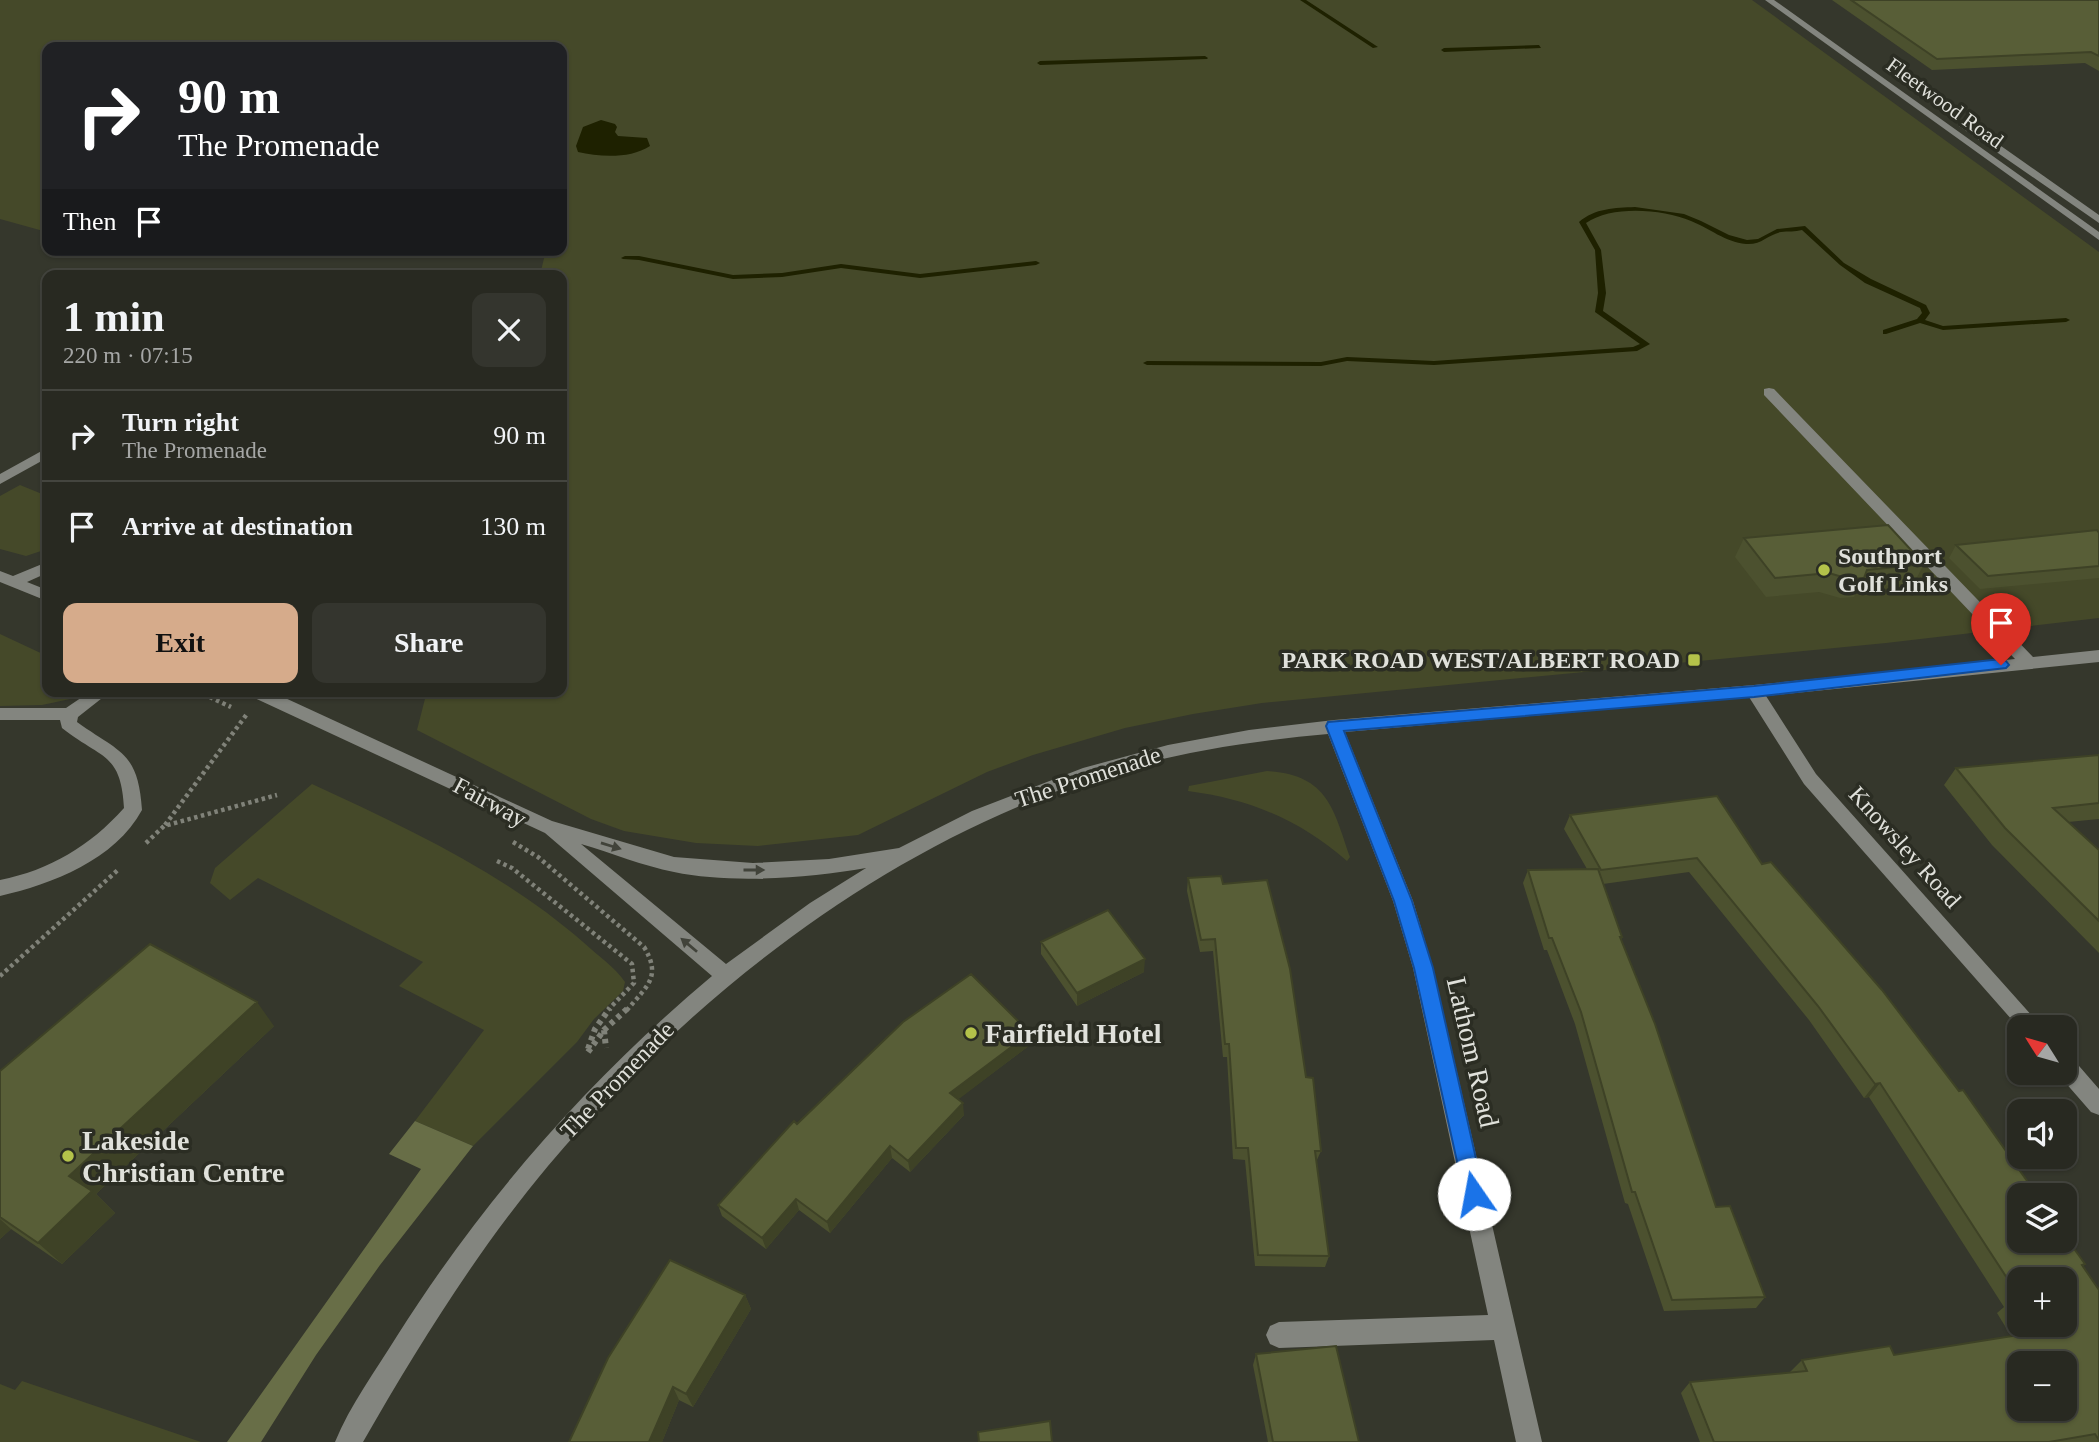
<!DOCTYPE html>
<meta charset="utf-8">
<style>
body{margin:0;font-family:Georgia,serif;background:#34352e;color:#f1f3f6;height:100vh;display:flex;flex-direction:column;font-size:26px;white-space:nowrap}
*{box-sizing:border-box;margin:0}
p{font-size:23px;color:#a5a6a5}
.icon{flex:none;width:38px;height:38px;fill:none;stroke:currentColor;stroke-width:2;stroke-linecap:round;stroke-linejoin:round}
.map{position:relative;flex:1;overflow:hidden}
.drawer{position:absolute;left:42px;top:270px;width:525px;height:427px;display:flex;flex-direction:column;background:#282921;border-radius:14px;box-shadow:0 2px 5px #0004,0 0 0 2px #44453f}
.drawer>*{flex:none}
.guide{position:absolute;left:42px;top:42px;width:525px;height:214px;border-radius:14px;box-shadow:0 2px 5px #0004,0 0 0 2px #44453f;background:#202124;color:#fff;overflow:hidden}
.needle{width:46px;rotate:307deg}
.buttons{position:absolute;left:2007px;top:1015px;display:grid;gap:14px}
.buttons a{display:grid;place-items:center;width:70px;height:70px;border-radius:14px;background:#282921;box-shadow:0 2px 5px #0004,0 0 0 2px #44453f;font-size:35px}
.pin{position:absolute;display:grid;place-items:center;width:60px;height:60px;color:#fff;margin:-72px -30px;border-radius:50% 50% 50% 0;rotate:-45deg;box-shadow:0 0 7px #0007}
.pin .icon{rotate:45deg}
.me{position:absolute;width:77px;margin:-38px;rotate:348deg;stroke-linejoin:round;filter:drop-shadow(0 0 5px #0008)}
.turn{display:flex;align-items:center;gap:24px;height:147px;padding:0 21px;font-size:32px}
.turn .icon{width:91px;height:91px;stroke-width:2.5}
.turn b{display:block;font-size:49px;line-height:60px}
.then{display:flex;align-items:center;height:66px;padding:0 21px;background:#0003;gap:14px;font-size:26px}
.round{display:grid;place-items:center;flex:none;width:74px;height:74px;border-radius:14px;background:#34352e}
.headline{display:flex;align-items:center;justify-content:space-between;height:119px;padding:0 21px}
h1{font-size:42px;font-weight:800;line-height:52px}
.action{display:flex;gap:14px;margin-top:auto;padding:14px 21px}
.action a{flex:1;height:80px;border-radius:14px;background:#d6ab8b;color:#111;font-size:28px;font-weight:800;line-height:80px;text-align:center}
.action a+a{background:#34352e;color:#f1f3f6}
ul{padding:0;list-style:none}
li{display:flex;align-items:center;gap:21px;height:91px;padding:0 21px;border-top:2px solid #44453f}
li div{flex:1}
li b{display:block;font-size:26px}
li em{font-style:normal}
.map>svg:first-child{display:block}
</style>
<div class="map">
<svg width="2099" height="1442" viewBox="0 0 2099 1442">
<rect width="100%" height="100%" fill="#35372c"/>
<path fill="#454929" d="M0,0h1752l347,252v366l-213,25 -624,60 -69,11 -68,14 -92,27 -46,17 -129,63 -100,11 -62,-3 -72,-12 -33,-12 -174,-89 10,-39h135v-416h-22l6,-25h16v-203h-515v185l-47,-13z
M20,485l27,11v53l-21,7 -26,-7v-53z
M0,634l47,22v35h25l-2,8 -28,6 -42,1z
M1267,771c61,4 66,37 83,86l-3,4c-47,-41 -97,-62 -159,-70l1,-5z
M312,784c95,44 192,89 271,158 14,13 32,25 42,40l-2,9 -29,28 -17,23 -104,104 -58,-25 69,-91 -85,-44 24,-24 -165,-84 -28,22 -20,-17 5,-15z
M22,1381l179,61h-201v-58l15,6z"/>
<path fill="#686e47" d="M415,1121l58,25 -93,119 -64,90 -55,87h-34l194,-273 -32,-15z"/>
<path fill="#1e2100" d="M601,120l14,4 2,3 -2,5 3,4 29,2 3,8c-20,13 -50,11 -72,6l-2,-6 7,-19z"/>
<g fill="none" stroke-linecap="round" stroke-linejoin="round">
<path fill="#1e2100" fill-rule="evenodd" d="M1300,0h6l72,47 -5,1z
M1539,45l2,3 -97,4 -3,-2 3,-2z
M1205,56l3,2 -1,1 -167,6 -3,-2 3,-2z
M1635,207l49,7 17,7 28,14 18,5 11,-1 19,-10 28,-3 39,37 27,16 55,26 4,8 -5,7 18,6 123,-8 4,2 -4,2 -123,8 -23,-7 -34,11h-3v-4l34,-11 5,-6 -2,-5 -55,-25 -25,-18 -38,-35c-7,2 -14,1 -21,2 -14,3 -19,13 -35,12 -21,-2 -37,-16 -55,-23 -29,-12 -79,-16 -105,2l15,27 5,43 -3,18 47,33 -13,7 -203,14 -87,-4 -26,5 -174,-1 -4,-2 4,-2 174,1 26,-5 87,4 199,-14 7,-3 -45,-32 3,-19 -3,-43 -16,-28c16,-14 36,-14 56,-15z
M625,256h14l94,19 49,-2 59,-9 79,10 116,-13 4,2 -4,2 -116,13 -79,-10 -59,9 -49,2 -94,-19 -16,-1 -2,-1z"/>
<path stroke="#808279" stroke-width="4.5" stroke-dasharray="3.5 3.5" stroke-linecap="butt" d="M197,691l34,16
M165,825l82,-111
M513,842l25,15 106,90c18,30 3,39 -17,63
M146,843l18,-17 113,-31
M497,861l15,7 120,96 2,19 -26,27
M0,976l119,-107"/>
<path stroke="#808279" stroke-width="6" stroke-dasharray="4.5 4.5" stroke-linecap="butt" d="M604,1030l2,18
M588,1049l7,-20 15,-21
M588,1052l16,-22 24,-22"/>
<path fill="#83857f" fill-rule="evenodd" d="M1765,0h9l325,232v8z
M1959,122h8l132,93v8l-140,-97z
M1769,388l5,1 259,268 66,-7v12l-333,34 50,78 226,253 -22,2 -216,-245 -55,-87 -404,35 68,169 20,67 109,474h-26l-22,-102 -215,8 -9,-4 -4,-9 4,-9 9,-4 209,-7 -75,-347 -20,-67 -65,-167c-79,7 -158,19 -234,44 -215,71 -401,217 -546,388 -71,85 -130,180 -185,276h-28c15,-37 41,-72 62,-106 86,-136 191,-256 315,-360l-167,-143 -297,-138 -2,-4h24l282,130 122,36 79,6 76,-4 70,-11 73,-37 111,-43 85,-23 81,-15 85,-10 420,-35 261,-26 -251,-264v-6zM581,844c31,9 62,22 93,28 57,12 135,6 192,-4l-56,35 -84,61z
M47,448v10l-47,26v-10z
M47,562v11l-20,9 20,8v11l-47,-19v-11l13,5z
M91,691h20l-33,26 -1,5c43,31 61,29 65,88 -27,50 -90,74 -142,86v-16c50,-10 90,-34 124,-72 -3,-56 -23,-49 -62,-80l-2,-8h-60v-12h66z
M2065,1056l8,3 26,30v26l-8,-3 -34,-39h8z"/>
</g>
<path fill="#4c512f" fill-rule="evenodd" d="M1832,0h267v71l-14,-8 -153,7z
M2099,533v45l-119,11 -31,-31 7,-13z
M1744,538l180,26 -10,19 -56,5 -4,9 -14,1 -21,-6 -53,5 -31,-40z
M2099,755v64l-31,3 31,28v103l-107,-108 -48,-60 12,-17z
M1570,815l192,49 323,400 -2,2 16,24v152h-399l-19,-49 9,-11 101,-9 -1,-1 12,-12 92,-5 117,-19 -14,-23 7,-6 -135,-210 -5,1 -55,-78 -120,-148 -86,12 19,53 -1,3 95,267 49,90 -9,11 -92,3 -36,-107 -3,-1 -50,-179 -28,-74h-3l-21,-67 5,-13 59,-1 -23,-40zM2020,1279l45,46h-45z
M1188,878l35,6 83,193 15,74 -5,11 13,94 -4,11 -70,-1 -10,-106 -12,-1 -6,-102h-4l-10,-106 -13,1 -13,-61z
M1041,942l103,30 -67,34 -36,-52z
M274,1026l-178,168 19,19 -53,51 -51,-35 -11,10v-168z
M1030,1033v12l-72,54 6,16 -54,57 -18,-14 -62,75 -31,-23 -33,39 -44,-33 -4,-11 79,-81z
M745,1295l6,14 -58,98 -14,-7 -17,42h-93z
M1256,1354l103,88h-91l-15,-77z"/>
<path fill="#3e4226" d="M1145,959l-1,13 -67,34v-13z
M257,1002l17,24 -178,168 19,19 -53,51 -24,-21 31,-67z
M1030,1033v12l-79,60 -1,-12z
M1880,1083l-11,14 -5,1 11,-14z
M963,1103l1,12 -54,57 -2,-11z
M890,1146l2,12 -62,75 -3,-11z
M796,1199l3,11 -33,39 -4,-11z
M0,1219l11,10 -11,10z
M745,1295l6,14 -58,98 -7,-13z
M673,1387l6,13 -17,42h-13z"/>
<path fill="#585e37" stroke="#3e4226" stroke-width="2" fill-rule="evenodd" d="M1851,0h248v56l-8,-4 -154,7z
M1888,525l36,39 -57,6 -3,8 -15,1 -20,-6 -54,5 -31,-40z
M2097,530l2,3v33l-111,10 -32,-31z
M2099,755v48l-46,5 46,42v71l-94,-93 -49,-60z
M1717,796l45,68 9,-2 111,128 77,101 4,-1 74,105h-17v46h45v-5l20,28 -3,1 17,25v150l-4,-6 -46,8h-335l-24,-60 117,-11 -5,-11 88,-14 4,9 137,-22 -5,-8h39v-46h-45v19l-140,-215 -5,1 -57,-78 -121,-148 -96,12 -31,-55zM2020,1363h45v46h-45z
M1598,869l24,68h-2l35,87 61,183 14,-1 35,91 -93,3 -37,-108h-3l-51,-180 -29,-74h-3l-21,-68z
M1221,876l2,8 44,-4 23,89 16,108 7,1 8,73h-6l14,105 -71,-1 -10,-107h-12l-7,-104h-4l-10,-105 -14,1 -13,-62z
M1108,910l37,49 -68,34 -36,-51z
M150,944l107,58 -188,174 23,15 -54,52 -38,-26v-146z
M971,974l59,59 -80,60 13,10 -55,58 -18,-15 -63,76 -31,-23 -34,39 -44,-33 76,-84 3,3 106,-102z
M670,1260l75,35 -59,99 -13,-7 -24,55h-80l39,-84z
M2020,1300v15l-9,-14z
M1336,1346l23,96h-86l-17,-88z
M1050,1421l2,21h-73l-1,-10z"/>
<defs><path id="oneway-solid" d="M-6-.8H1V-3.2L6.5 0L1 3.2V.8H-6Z" transform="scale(1.75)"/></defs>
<g fill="#41433a">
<use href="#oneway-solid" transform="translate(611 846) rotate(17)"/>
<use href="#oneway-solid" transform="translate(754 870)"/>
<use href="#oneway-solid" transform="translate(689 945) rotate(-140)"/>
</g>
<path fill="#1a73e8" stroke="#114b97" stroke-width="2" d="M2001,659l5,2 3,4 -3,3 -252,29 -410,34 68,170 21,67 51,226 -3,8 -7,2 -8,-2 -52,-234 -20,-67 -68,-175 2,-4 426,-36z"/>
<g fill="#b4c24a" stroke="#2b2d23" stroke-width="2.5">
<circle cx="1824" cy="570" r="7"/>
<rect x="1687" y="653" width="14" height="14" rx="3.5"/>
<circle cx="971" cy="1033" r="7"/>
<circle cx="68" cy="1156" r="7"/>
</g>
<g text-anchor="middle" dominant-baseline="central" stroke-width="7" stroke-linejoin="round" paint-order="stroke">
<g font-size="21" fill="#e0e1db" stroke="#2b2d23">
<text transform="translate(1945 103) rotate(36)">Fleetwood Road</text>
</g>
<g font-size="24" font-weight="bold" fill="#e0e1db" stroke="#2b2d23" text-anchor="start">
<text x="1838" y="556">Southport<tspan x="1838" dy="28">Golf Links</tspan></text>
<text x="1680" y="660" text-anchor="end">PARK ROAD WEST/ALBERT ROAD</text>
</g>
<g font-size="24" fill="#e0e1db" stroke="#2b2d23">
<text transform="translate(1088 777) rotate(-18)">The Promenade</text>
<text transform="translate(490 802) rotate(28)">Fairway</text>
<text transform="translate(1905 847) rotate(48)">Knowsley Road</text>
<text transform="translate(617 1080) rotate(-46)">The Promenade</text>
</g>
<g font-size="28" font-weight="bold" fill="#e0e1db" stroke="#2b2d23" text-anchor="start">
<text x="985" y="1033">Fairfield Hotel</text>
<text x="82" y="1140">Lakeside<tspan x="82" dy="32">Christian Centre</tspan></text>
</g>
<g font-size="28" fill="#e0e1db" stroke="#2b2d23">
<text transform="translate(1473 1052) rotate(77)">Lathom Road</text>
</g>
</g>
</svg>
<div class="buttons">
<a><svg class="needle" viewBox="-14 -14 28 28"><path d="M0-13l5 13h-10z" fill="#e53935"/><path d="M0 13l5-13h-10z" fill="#a5a6a5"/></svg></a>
<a><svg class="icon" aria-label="sound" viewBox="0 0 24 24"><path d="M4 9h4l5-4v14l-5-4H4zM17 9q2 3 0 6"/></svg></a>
<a><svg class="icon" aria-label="layers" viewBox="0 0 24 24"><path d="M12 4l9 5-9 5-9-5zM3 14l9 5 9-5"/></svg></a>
<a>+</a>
<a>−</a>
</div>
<div class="pin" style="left:2001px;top:665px;background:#d93025"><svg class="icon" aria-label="arrive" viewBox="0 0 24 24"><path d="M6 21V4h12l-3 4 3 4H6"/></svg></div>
<svg class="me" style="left:1474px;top:1194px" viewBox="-20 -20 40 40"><circle r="19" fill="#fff"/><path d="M0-13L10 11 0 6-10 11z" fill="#1a73e8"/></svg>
<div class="guide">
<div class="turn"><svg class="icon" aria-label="right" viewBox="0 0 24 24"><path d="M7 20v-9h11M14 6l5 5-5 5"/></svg><div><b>90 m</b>The Promenade</div></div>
<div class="then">Then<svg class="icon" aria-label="arrive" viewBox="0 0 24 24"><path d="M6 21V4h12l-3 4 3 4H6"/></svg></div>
</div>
<section class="drawer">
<div class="headline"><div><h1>1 min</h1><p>220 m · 07:15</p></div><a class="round"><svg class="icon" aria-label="close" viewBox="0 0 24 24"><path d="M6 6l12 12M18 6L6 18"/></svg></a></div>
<ul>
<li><svg class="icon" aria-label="right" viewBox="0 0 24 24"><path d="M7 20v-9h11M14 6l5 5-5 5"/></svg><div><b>Turn right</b><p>The Promenade</p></div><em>90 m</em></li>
<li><svg class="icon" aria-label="arrive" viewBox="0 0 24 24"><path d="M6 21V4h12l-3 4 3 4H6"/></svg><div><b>Arrive at destination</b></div><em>130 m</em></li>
</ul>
<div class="action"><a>Exit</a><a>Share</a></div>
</section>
</div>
